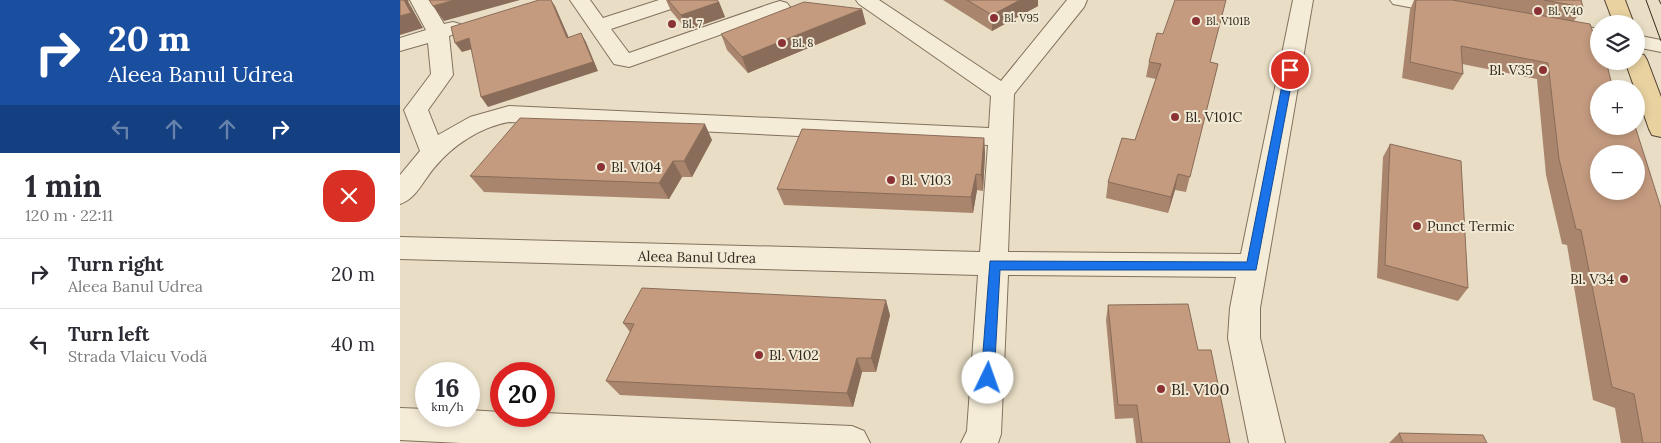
<!DOCTYPE html>
<meta charset="utf-8">
<style>
body{margin:0;font-family:Lora,serif;background:#f7f7f7;color:#2b2b33;height:100vh;display:flex;flex-direction:column;font-size:19px;white-space:nowrap}
*{box-sizing:border-box;margin:0}
p{font-size:16px;color:#7c7c81}
.icon{flex:none;width:28px;height:28px;fill:none;stroke:currentColor;stroke-width:2;stroke-linecap:round;stroke-linejoin:round}
.map{position:relative;flex:1;overflow:hidden}
.side{display:flex;flex-direction:column;background:#fff;width:400px}
.side>*{flex:none}
.hud{background:#1a4fa0;color:#fff;overflow:hidden}
.tools{position:absolute;left:1190px;top:15px;display:grid;gap:10px}
.tools a{display:grid;place-items:center;width:55px;height:55px;border-radius:50%;background:#fff;box-shadow:0 2px 8px #0003;font-size:25px}
.speed{position:absolute;left:15px;top:362px;display:flex;gap:10px;font-size:25px;font-weight:700;text-align:center}
.speed>*{display:grid;place-content:center;width:65px;height:65px;border-radius:50%;background:#fff;box-shadow:0 2px 8px #0003;line-height:1}
.speed small{font-size:12px;font-weight:400}
.speed .limit{border:8px solid #d22;background:#fff;color:#111}
.pin{position:absolute;display:grid;place-items:center;width:42px;height:42px;color:#fff;margin:-21px;border:2px solid #fff;border-radius:50%;box-shadow:0 1px 5px #0007}
.me{position:absolute;width:55px;margin:-28px;rotate:3deg;stroke-linejoin:round;filter:drop-shadow(0 0 4px #0008)}
.turn{display:flex;align-items:center;gap:18px;height:105px;padding:0 25px;font-size:22px}
.turn .icon{width:65px;height:65px;stroke-width:2.5}
.turn b{display:block;font-size:35px;line-height:42px}
.lanes{display:flex;align-items:center;height:48px;padding:0 25px;background:#0003;justify-content:center;gap:25px;direction:ltr}
.lanes .off{opacity:.35}
.round{display:grid;place-items:center;flex:none;width:52px;height:52px;border-radius:20px;background:#f7f7f7}
.headline{display:flex;align-items:center;justify-content:space-between;height:85px;padding:0 25px}
h1{font-size:30px;font-weight:700;line-height:38px}
ul{padding:0;list-style:none}
li{display:flex;align-items:center;gap:15px;height:70px;padding:0 25px;border-top:1px solid #e1e1e2}
li div{flex:1}
li b{display:block;font-size:19px}
li em{font-style:normal}
main{display:flex;flex:1;min-height:0}
.map>svg:first-child{display:block}
</style>
<main>
<section class="side">
<div class="hud">
<div class="turn"><svg class="icon" aria-label="right" viewBox="0 0 24 24"><path d="M7 20v-9h11M14 6l5 5-5 5"/></svg><div><b>20 m</b>Aleea Banul Udrea</div></div>
<div class="lanes"><svg class="icon off" aria-label="left" viewBox="0 0 24 24"><path d="M17 20v-9H6M10 6l-5 5 5 5"/></svg><svg class="icon off" aria-label="ahead" viewBox="0 0 24 24"><path d="M12 20V5M6 11l6-6 6 6"/></svg><svg class="icon off" aria-label="ahead" viewBox="0 0 24 24"><path d="M12 20V5M6 11l6-6 6 6"/></svg><svg class="icon" aria-label="right" viewBox="0 0 24 24"><path d="M7 20v-9h11M14 6l5 5-5 5"/></svg></div>
</div>
<div class="headline"><div><h1>1 min</h1><p>120 m · 22:11</p></div><a class="round" style="background:#d93025;color:#fff"><svg class="icon" aria-label="close" viewBox="0 0 24 24"><path d="M6 6l12 12M18 6L6 18"/></svg></a></div>
<ul>
<li><svg class="icon" aria-label="right" viewBox="0 0 24 24"><path d="M7 20v-9h11M14 6l5 5-5 5"/></svg><div><b>Turn right</b><p>Aleea Banul Udrea</p></div><em>20 m</em></li>
<li><svg class="icon" aria-label="left" viewBox="0 0 24 24"><path d="M17 20v-9H6M10 6l-5 5 5 5"/></svg><div><b>Turn left</b><p>Strada Vlaicu Vodă</p></div><em>40 m</em></li>
</ul>
</section>
<div class="map">
<svg width="1261" height="443" viewBox="0 0 1261 443">
<rect width="100%" height="100%" fill="#e9dec5"/>
<g fill="none" stroke-linecap="round" stroke-linejoin="round">
<defs>
<path id="minor" d="M10,0h20l14,24 9,-2 7,2 3,4 -3,4 -11,4 4,39 -25,35 10,25 32,-18 39,-11 480,22 2,-32 -132,-92 -3,-4h23l122,81 66,-81h20l-3,7 -70,87 -6,158 233,2 52,-254h20l-53,308v30l25,105h-36l-21,-105 2,-30 6,-31 -228,-2 -7,159 -3,9h-37l6,-12 11,-156 -578,-16v-22l580,15 8,-107 -479,-23c-29,5 -57,24 -75,46 -11,13 -18,31 -34,36v-29l20,-24 -16,-41 27,-36 -3,-31 -28,8v-13l26,-8z
M170,0h20l13,18 56,-18h30l-3,4 -75,25 18,24 144,-50 7,-2 7,2 3,4 -3,4 -158,56 -15,-3z
M990,0h43l24,5 3,4 -3,4 -7,2 -57,-11z
M1156,21l43,8v12l-50,-10 -3,-4 3,-4z
M1236,35l25,5v12l-25,-5z
M0,408l26,1v7h43v-6l32,2v4h43v-3l308,13 12,5 6,12h-409l-61,-3z"/>
<path id="major" d="M1205,0h20l9,24h-20z
M1236,53l8,2 3,5 14,37v40l-9,-2 -3,-6 -24,-68h11z"/>
</defs>
<use href="#minor" stroke="#82715d" stroke-width="2"/>
<use href="#major" stroke="#503f31" stroke-width="2"/>
<use href="#minor" fill="#f5ecd7" fill-rule="evenodd"/>
<use href="#major" fill="#e9d2a0" fill-rule="evenodd"/>
<path stroke="#34291f" stroke-width="1" d="M1246,0l15,41
M1259,0l2,4"/>
</g>
<path fill="#a9856d" d="M266,0h51l2,2 6,15 -38,13 -16,-19z
M543,0h95v6l-46,25z
M1014,0h167l2,7 -9,14 87,422h-40l-6,-35 -22,-8 -26,-155 -5,-1 -16,-69 -9,-96 -75,-15 1,10 -10,16 -51,-12 8,-68z
M466,24l-118,49 -21,-23 -6,-16z
M749,62h62l7,2 -32,128 -11,-2 -7,23 -62,-15 2,-16 27,-42 21,-61 -10,-2z
M584,138l1,16 -2,37 -6,-1 -4,23 -189,-8 -7,-16z
M312,140l-20,37h-10l-13,22 -185,-7 -14,-16z
M990,144l78,144 -10,13 -81,-23 6,-121z
M708,305l90,45 32,93h-94l-3,-25 -18,1 -9,-99z
M490,315l-14,57h-14l-9,35 -233,-12 -14,-14 24,-49 -7,-9z
M999,433l88,10h-98z"/>
<path fill="#896c59" d="M4,0h5l-1,1 15,27 -23,7v-19z
M54,0h66l-76,21 -11,-15z
M151,0l4,6 18,41 -6,-9z
M620,0h18v6l-46,25v-16z
M319,2l6,15 -38,13 -6,-15z
M462,9l4,15 -118,49 -6,-16z
M181,33l5,9 12,29 -110,36 -7,-10z
M69,38l7,10 -14,4 -7,-9z
M305,124l7,16 -20,37 -8,-16z
M584,138l1,16 -2,37 -2,-16z
M273,161l9,16 -13,22 -10,-16z
M576,174l1,16 -4,23 -2,-16z
M778,174l-3,16 -7,23 3,-16z
M486,300l4,15 -14,57 -5,-14z
M457,358l5,14 -9,35 -6,-14z"/>
<path fill="#c49b7f" stroke="#896c59" fill-rule="evenodd" d="M0,0h4l7,13 -11,3z
M29,0h25l-21,6z
M139,0h12l16,38 14,-5 12,29 -112,35 -12,-59 -14,5 -4,-16z
M268,0h49l2,2 -38,13z
M567,0h53l-28,15z
M775,0h51l-16,62 8,2 -28,113 -12,-3 -7,23 -63,-15 14,-44 13,2 26,-76 -12,-2 8,-29 6,1z
M1016,0h36l138,24 8,22h1v15h7l7,28h-14v37h36l26,82v235h-18l-9,-49 -22,-7 -31,-157 -5,-1 -17,-70 -11,-96 -87,-17 2,28 -53,-12zM1199,154h37v37h-37z
M1144,0h37l2,7z
M404,2l58,7 -120,48 -21,-23z
M120,118l185,6 -21,37h-11l-14,22 -189,-7z
M402,129l182,9 -3,37 -5,-1 -5,23 -194,-8z
M990,144l71,17 7,127 -83,-23z
M242,288l244,12 -15,58h-14l-10,35 -241,-12 28,-57 -11,-1z
M788,304l10,46h13l19,93h-88l-5,-38h-19l-10,-100z
M999,433l84,2 4,8h-84z"/>
<path fill="#1a73e8" stroke="#114b97" d="M890,67l4,3 -38,200h-256l-6,108 -2,4 -4,2 -5,-2 -2,-4 9,-117 257,1 38,-192z"/>
<g fill="#8b3334" stroke="#f1e9d4" stroke-width="2">
<circle cx="1138" cy="11" r="5"/>
<circle cx="594" cy="18" r="5"/>
<circle cx="796" cy="21" r="5"/>
<circle cx="272" cy="24" r="5"/>
<circle cx="382" cy="43" r="5"/>
<circle cx="1143" cy="70" r="5"/>
<circle cx="775" cy="117" r="5"/>
<circle cx="201" cy="167" r="5"/>
<circle cx="491" cy="180" r="5"/>
<circle cx="1017" cy="226" r="5"/>
<circle cx="1224" cy="279" r="5"/>
<circle cx="359" cy="355" r="5"/>
<circle cx="761" cy="389" r="5"/>
</g>
<g text-anchor="middle" dominant-baseline="central" stroke-width="4" stroke-linejoin="round" paint-order="stroke">
<g font-size="11" fill="#34291f" stroke="#f1e9d4" text-anchor="start">
<text x="1148" y="11">Bl. V40</text>
<text x="604" y="18">Bl. V95</text>
<text x="806" y="21">Bl. V101B</text>
<text x="282" y="24">Bl. 7</text>
<text x="392" y="43">Bl. 8</text>
</g>
<g font-size="14" fill="#34291f" stroke="#f1e9d4" text-anchor="start">
<text x="1133" y="70" text-anchor="end">Bl. V35</text>
<text x="785" y="117">Bl. V101C</text>
<text x="211" y="167">Bl. V104</text>
<text x="501" y="180">Bl. V103</text>
<text x="1027" y="226">Punct Termic</text>
<text x="1214" y="279" text-anchor="end">Bl. V34</text>
<text x="369" y="355">Bl. V102</text>
</g>
<g font-size="14" fill="#34291f" stroke="#f1e9d4">
<text transform="translate(297 257) rotate(1)">Aleea Banul Udrea</text>
</g>
<g font-size="16" fill="#34291f" stroke="#f1e9d4" text-anchor="start">
<text x="771" y="389">Bl. V100</text>
</g>
</g>
</svg>
<div class="tools">
<a><svg class="icon" aria-label="layers" viewBox="0 0 24 24"><path d="M12 4l9 5-9 5-9-5zM3 14l9 5 9-5"/></svg></a>
<a>+</a>
<a>−</a>
</div>
<div class="speed"><div>16<small>km/h</small></div><div class="limit">20</div></div>
<div class="pin" style="left:890px;top:70px;background:#d93025"><svg class="icon" aria-label="arrive" viewBox="0 0 24 24"><path d="M6 21V4h12l-3 4 3 4H6"/></svg></div>
<svg class="me" style="left:588px;top:378px" viewBox="-20 -20 40 40"><circle r="19" fill="#fff"/><path d="M0-13L10 11 0 6-10 11z" fill="#1a73e8"/></svg>
</div>
</main>
